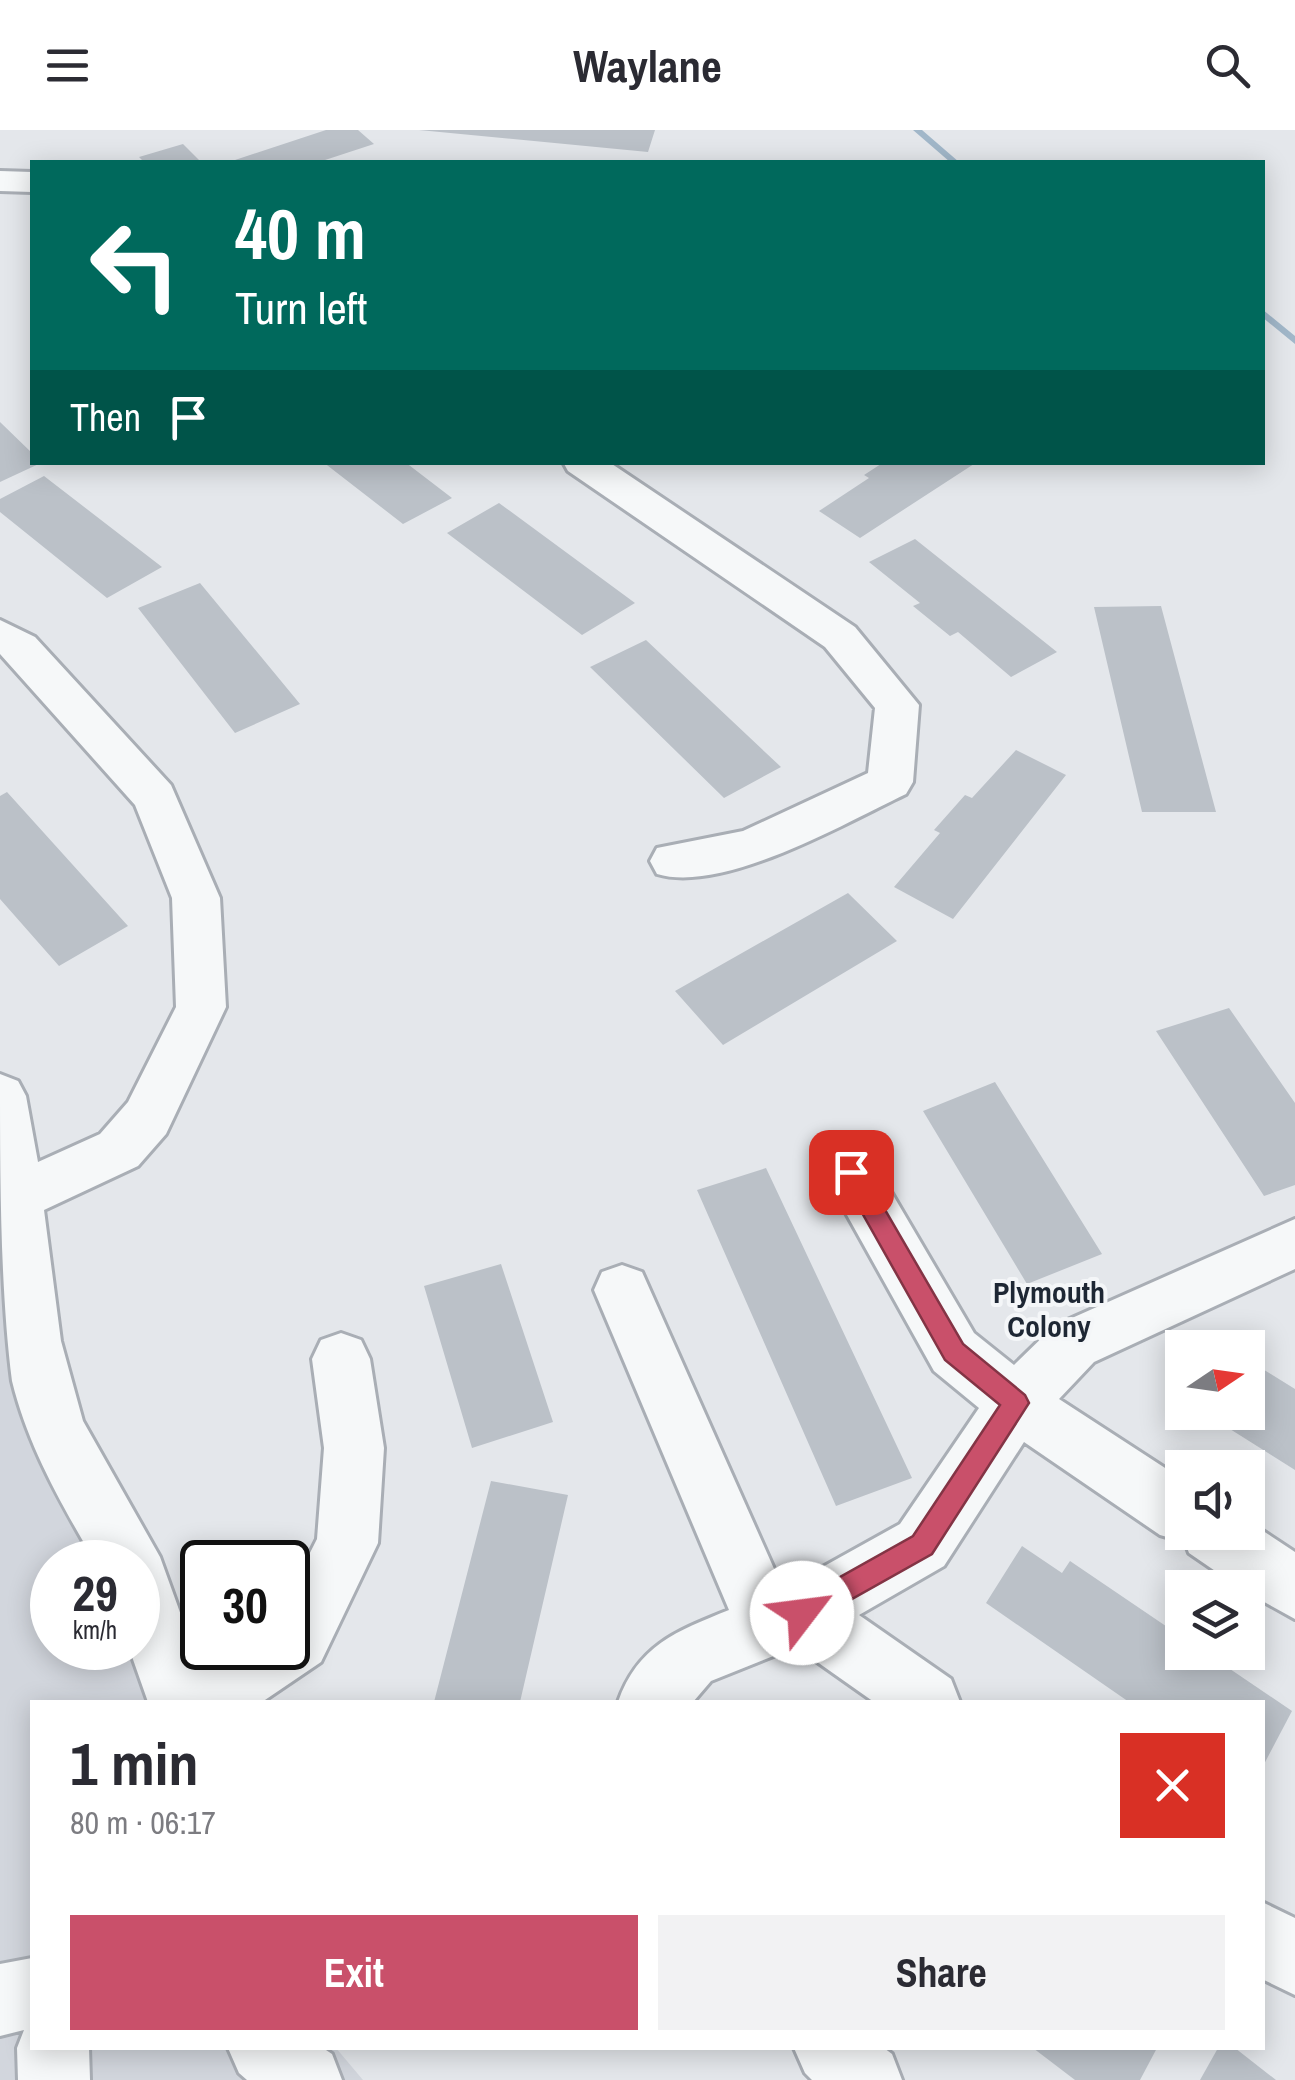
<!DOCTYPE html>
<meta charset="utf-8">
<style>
body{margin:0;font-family:"Archivo Narrow",sans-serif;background:#f2f2f3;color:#2b2b33;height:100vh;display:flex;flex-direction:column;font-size:38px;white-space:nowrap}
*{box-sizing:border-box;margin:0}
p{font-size:32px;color:#7c7c81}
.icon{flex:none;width:55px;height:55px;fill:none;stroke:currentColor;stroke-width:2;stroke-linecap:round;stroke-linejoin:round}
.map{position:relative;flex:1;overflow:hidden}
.panel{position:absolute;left:30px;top:1570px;width:1235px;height:350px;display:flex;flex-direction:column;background:#fff;border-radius:0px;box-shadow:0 5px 25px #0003}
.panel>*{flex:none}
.top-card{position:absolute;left:30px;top:30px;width:1235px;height:305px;border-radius:0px;box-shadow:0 5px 25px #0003;background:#00695c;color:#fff;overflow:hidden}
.needle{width:65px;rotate:77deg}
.fabs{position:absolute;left:1165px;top:1200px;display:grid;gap:20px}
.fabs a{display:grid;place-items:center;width:100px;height:100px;border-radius:0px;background:#fff;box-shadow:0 5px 25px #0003;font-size:50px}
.speed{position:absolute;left:30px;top:1410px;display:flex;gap:20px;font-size:50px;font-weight:700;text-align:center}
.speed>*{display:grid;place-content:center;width:130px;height:130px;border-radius:50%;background:#fff;box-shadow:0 5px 25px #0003;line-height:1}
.speed small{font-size:25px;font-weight:400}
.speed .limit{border:5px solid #111;border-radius:15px;background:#fff;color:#111}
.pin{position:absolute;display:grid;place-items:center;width:85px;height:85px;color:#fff;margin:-42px;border-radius:20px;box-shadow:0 5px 15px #0006}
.me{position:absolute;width:110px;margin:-55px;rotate:60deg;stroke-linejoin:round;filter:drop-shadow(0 0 8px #0008)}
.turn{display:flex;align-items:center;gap:35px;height:210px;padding:0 40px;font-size:45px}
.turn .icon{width:130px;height:130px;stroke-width:2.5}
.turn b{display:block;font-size:70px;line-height:85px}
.then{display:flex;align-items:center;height:95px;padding:0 40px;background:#0003;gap:20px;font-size:38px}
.round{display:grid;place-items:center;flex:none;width:105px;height:105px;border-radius:0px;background:#f2f2f3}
.headline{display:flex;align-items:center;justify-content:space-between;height:170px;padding:0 40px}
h1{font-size:60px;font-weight:700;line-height:75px}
.primary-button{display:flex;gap:20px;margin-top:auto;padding:20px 40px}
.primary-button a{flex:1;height:115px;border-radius:0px;background:#c9506a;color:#fff;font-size:40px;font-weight:700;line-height:115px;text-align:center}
.primary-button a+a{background:#f2f2f3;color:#2b2b33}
header{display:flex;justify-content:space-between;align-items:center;height:130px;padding:0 40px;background:#fff;font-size:45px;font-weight:700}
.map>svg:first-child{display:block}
</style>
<header><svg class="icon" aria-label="menu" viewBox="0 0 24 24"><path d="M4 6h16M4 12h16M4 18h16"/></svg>Waylane<svg class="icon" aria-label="search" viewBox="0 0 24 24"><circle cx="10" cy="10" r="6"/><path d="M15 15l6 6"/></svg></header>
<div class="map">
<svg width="1295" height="1950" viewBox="0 0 1295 1950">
<rect width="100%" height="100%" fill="#e4e7eb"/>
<path fill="#d2d6dd" d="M0,1114l24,109 81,209h-53v86l86,-1 21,55h-127v346h304l27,32h-363z"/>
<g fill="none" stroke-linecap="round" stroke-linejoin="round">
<path fill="#a1b7c9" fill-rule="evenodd" d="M913,0h9l37,32h-9z
M1262,179l33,27v8l-33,-27z"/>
</g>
<path fill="#bbc1c8" d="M326,0h32l16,14 -55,18 -84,-2z
M419,0h236l-7,22z
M183,14l18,18h-57l-5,-5z
M0,292l32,31v9h11l-43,20z
M323,332h82l47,36 -49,26z
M884,332h93l-117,76 -41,-27 50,-33 -5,-3z
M44,346l118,91 -55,31 -107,-86v-13z
M499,373l136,100 -53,32 -135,-102z
M915,409l142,113 -46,25 -53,-45 -8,4 -37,-30 7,-3 -51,-41z
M200,453l100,121 -65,29 -97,-125z
M1161,476l55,206h-74l-48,-205z
M646,510l135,127 -57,31 -134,-131z
M1016,620l50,25 -113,144 -59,-32 46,-54 -6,-3 31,-35 7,3z
M7,662l121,134 -69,40 -59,-67v-103z
M848,763l49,48 -174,104 -48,-54z
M1229,878l66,95v82l-31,11 -108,-165z
M995,952l107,172 -75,30 -104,-173z
M766,1038l146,310 -76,28 -139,-316z
M501,1134l52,158 -81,26 -48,-162z
M1248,1230l47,29v81l-92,-58h45z
M491,1351l77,14 -48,207h-86z
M1022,1416l40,27 8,-12 112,76v15h23l87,59 -30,57v-66h-133l-143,-99z
M1033,1918h124l-17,32h-65z
M1218,1918h17l41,32h-76z"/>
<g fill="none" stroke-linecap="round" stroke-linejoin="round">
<defs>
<path id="minor" d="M0,41l32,1v20l-32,-1z
M563,332h46l246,165 64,78 -6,77 -7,12c-61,29 -183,100 -249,80l-7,-13 7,-13 86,-17 125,-58 7,-65 -50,-61 -257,-176z
M0,490l35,17 136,148 49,113 6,109 -60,127 -28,32 -94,44 17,131 22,80 77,136 40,111 31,-20h57v-52l29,-57 7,-91 -12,-89 9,-19 20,-7 20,7 9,19 14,89 -6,95 -57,119 -59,40h-114l-19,-54h9v-86h-43c-33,-57 -67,-115 -83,-181 -12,-93 -12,-210 -12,-307l18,7 8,15 12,66 62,-28 28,-32 48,-95 -4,-109 -37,-93 -135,-151z
M851,1019l19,7 104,177 40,32 40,-39 241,-107v50l-201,93 -35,37 123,80v53h66v-11l47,31v67l-47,-26v-5h-8l-51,-35 -4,-11 -25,-7 -136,-93 -80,124 -85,49 92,64 9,23h-86l-78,-55 -85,34 -18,21h-75c20,-57 59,-71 111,-92l-135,-320 8,-18 20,-7 20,7 141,317 117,-65 79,-116 -45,-37 -102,-183 -8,-16 8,-16z
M1262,1772l33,16v77l-33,-16z
M32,1828v90h57l1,32h-72l-1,-32 7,-18 -24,6v-72z
M228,1918h95l9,6 10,26h-95l-8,-7z
M794,1918h90l8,6 10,26h-90l-7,-7z"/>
</defs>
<use href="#minor" stroke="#a9aeb5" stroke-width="6"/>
<use href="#minor" fill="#f6f8f9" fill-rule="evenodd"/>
</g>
<path fill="#c9506a" stroke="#833445" stroke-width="2.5" d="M851,1032l8,3 104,179 62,51 4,8 -97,151 -130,73 -10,-4 -4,-10 4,-9 121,-68 87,-131 -55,-45 -106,-188 4,-7z"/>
<g text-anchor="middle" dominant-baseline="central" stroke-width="8" stroke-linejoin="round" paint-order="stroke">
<g font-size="30" font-weight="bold" fill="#1e2734" stroke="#f4f6f8">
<text x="1049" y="1162">Plymouth<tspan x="1049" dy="34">Colony</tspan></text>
</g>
</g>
</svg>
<div class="fabs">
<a><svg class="needle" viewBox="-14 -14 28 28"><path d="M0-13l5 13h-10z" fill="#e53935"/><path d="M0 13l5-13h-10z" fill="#7c7c81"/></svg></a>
<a><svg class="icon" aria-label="sound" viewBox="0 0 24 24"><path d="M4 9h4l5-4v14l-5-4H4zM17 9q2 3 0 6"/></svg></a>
<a><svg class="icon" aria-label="layers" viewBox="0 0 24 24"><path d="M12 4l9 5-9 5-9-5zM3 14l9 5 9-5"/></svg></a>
</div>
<div class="speed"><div>29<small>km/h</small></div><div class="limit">30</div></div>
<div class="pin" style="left:851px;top:1042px;background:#d93025"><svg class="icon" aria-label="arrive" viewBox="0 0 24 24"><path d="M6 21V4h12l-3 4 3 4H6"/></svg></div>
<svg class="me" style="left:802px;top:1483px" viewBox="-20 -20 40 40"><circle r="19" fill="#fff"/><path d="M0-13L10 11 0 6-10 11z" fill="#c9506a"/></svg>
<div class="top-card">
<div class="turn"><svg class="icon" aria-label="left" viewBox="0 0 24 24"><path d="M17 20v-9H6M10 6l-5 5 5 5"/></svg><div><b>40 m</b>Turn left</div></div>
<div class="then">Then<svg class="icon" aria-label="arrive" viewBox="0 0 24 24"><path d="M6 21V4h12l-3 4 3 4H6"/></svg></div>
</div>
<section class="panel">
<div class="headline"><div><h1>1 min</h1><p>80 m · 06:17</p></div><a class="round" style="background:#d93025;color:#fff"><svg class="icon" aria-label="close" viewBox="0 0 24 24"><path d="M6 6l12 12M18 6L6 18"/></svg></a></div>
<div class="primary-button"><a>Exit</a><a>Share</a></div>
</section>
</div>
